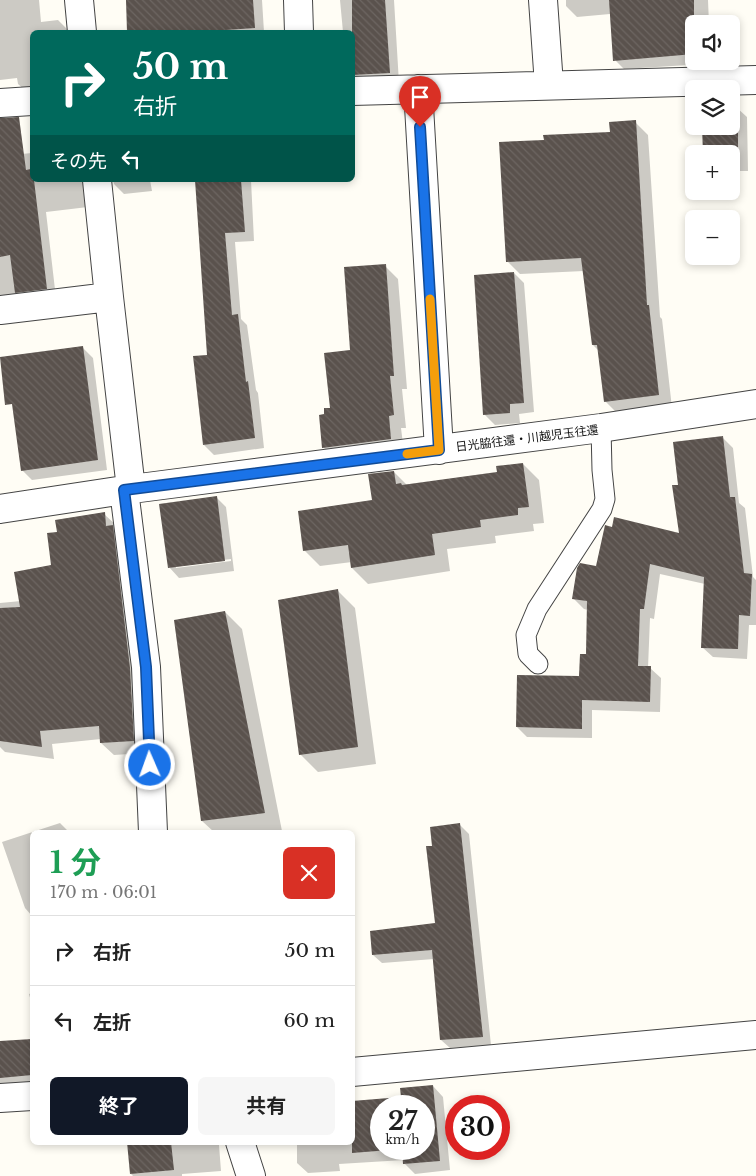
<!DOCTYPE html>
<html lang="ja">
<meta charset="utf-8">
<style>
body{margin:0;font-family:"Libre Baskerville","Noto Sans JP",serif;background:#f6f6f6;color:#222;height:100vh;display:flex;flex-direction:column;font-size:19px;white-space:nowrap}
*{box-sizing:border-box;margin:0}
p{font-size:16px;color:#767676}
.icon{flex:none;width:28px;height:28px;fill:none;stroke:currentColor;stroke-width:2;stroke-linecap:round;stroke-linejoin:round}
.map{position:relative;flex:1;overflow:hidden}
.sheet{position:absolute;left:30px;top:830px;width:325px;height:315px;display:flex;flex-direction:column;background:#fff;border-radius:8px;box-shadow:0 2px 8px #0003}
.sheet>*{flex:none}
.hud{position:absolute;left:30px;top:30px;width:325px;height:152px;border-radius:8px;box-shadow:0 2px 8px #0003;background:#00695c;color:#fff;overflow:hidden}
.controls{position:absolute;left:685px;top:15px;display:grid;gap:10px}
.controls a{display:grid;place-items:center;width:55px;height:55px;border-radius:8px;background:#fff;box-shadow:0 2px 8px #0003;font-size:25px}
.speed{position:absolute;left:370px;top:1095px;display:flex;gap:10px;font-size:25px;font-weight:700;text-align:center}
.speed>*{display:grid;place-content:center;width:65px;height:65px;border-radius:50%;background:#fff;box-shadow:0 2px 8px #0003;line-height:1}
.speed small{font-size:12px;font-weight:400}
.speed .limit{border:8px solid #d22;background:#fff;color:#111}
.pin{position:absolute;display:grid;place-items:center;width:42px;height:42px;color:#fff;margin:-51px -21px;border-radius:50% 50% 50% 0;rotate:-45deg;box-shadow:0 0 5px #0007}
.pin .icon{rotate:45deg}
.me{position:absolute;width:55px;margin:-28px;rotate:358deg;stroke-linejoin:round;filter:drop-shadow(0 0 4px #0008)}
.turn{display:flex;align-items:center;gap:18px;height:105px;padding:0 20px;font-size:22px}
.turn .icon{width:65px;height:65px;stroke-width:2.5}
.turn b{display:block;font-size:35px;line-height:42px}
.then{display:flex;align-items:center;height:48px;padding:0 20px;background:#0003;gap:10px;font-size:19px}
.round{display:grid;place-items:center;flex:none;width:52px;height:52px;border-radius:8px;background:#f6f6f6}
.head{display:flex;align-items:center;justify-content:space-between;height:85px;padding:0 20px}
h1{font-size:30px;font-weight:700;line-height:38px;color:#1e9e55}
.cta{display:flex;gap:10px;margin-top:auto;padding:10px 20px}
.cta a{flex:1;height:58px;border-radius:8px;background:#111827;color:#fff;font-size:20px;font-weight:700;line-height:58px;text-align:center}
.cta a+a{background:#f6f6f6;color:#222}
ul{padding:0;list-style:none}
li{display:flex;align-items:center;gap:15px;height:70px;padding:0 20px;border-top:1px solid #e0e0e0}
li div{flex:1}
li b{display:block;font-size:19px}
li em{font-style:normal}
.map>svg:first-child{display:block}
</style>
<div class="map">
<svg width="756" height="1176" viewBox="0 0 756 1176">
<defs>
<pattern id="building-back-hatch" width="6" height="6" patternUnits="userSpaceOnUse" patternTransform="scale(1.25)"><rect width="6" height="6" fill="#5a524d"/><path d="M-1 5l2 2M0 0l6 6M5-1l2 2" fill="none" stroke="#6d6662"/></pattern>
</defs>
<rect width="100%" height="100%" fill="#fffdf5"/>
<path fill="#0003" fill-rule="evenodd" d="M0,0h39l2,22 17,-2 10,10v2h-36v61h-4l-10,-9 -1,-6 -17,2z
M127,0h135l2,32h-136z
M340,0h54l5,83 -47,3v-54h-13h4z
M566,0h142l1,24h-15v37h11v3l-81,5 -10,-10 -4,-45 -33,3 -11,-11z
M731,107h5l11,10 1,54h-17z
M635,122l13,13 12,182 2,2 10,89 -54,6 -13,-13 -6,-50 -6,-6 -9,-74 -64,3 -13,-13 38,-119 66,-9z
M32,153v27h63l-7,27 -42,5 10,86 -56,2v-144z
M113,180h37l2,11 -28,3 -10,-10z
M197,180h54l3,61 -19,1 6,77 6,6 9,65 2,3 6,55 -50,7 -10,-10 4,-89z
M385,266l13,13 9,110h-5l4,39h-5l3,24 -68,8 -13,-13 2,-31 6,-7z
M514,273l10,10 10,129 -15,2 1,9 -25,2 -10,-10z
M83,348l10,10 14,112 -75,10 -10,-10z
M723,438l10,10 6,55 6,5 8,69 3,3v45h-7l-2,34 -34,-2 -11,-10 3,-63 -45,-10 -6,45 -4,-1 -2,50h2l11,10 -1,34 -68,-2v28l-65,-1 -10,-10 63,-50 7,-22 1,-45 -4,-1 -10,-10 23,-32 83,-32v-49z
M523,464l16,16 5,43 -11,1 1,7 -39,5 1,7 -49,6 3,22 -82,13 -16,-16v-6l-32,4 -16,-16 69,-49 21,-29 13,13 91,-12z
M216,497l10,10 8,64 -55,7 -10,-11zM231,559v2l-55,7v-2z
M104,514l13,12 28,227 -31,2 -13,-12v-4l-49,5 2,15 -49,-7 -5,-5v-144l21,-2 31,-35 6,-33z
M337,590l18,18 21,156 -58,8 -18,-18z
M225,612l17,17 40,202 -16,1h-52l-12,-11z
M60,823l9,9h-37v84l-7,-8 -23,-66z
M460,825l9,9 22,211 -41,3 -9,-8 -7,-81 -52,4 -9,-8 63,-31 -3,-77z
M32,993v12l-3,-11z
M0,1042l30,8 2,34 -32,3z
M433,1086l10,11 7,73 -35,4 -11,-11v-3l-65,4 1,7 -32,2 -11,-10v-21h55v-40l51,-4zM381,1106h43v43h-43z
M129,1142h88l2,3 2,26 -39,3v2h-49l-2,-2z"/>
<path fill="url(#building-back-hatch)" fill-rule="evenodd" d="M126,0h127l2,28 -59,4h-69z
M352,0h33l5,73 -38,2z
M609,0h85v54l-81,7z
M19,117l7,53 5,-1 1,11h2l13,109 -32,4 -5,-38 -10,2v-139z
M636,120l11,185h2l10,90 -55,7 -7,-57h-5l-11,-87 -75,4 -7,-120 45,-2 -1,-5 67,-3 -1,-10z
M702,126h36v28h-35z
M195,180h46l4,52 -20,1 7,82 6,-1 8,68 2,-1 7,57 -52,7 -10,-89 14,-1z
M386,264l8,112h-4l4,39 -5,1 2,23 -69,9 -3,-33 5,-1v-6h6l-6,-55 26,-3 -6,-83z
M514,272l10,131 -14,1v9l-27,2 -9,-140z
M83,346l15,114 -77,11 -9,-67 -7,1 -5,-48z
M723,436l7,61h5l9,76 8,1 -2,42 -11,-1 -1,34 -37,-1 3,-71 -54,-13 -6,45h-4l-2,57h13l-1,36 -68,-2v29l-66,-2 1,-52 62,1 1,-22h6l1,-53 -15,-2 5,-31 3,-5 16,3 9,-41 7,2 2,-10 65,16 -7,-48h6l-5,-43z
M523,463l6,44 -11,1v7l-38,5 1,7 -49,7 3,21 -84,13 -3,-23 -45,6 -5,-40 74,-11 -4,-26 26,-3 2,13 5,-1 1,2 95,-13 -1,-6z
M217,496l8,65 -57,7 -9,-64z
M105,512l1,14 7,-1 17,143 4,73 -34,2 -1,-17 -59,5 2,16 -42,-6v-133l20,-1 -6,-35 37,-7 -4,-32 10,-1 -2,-12z
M338,589l20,158 -59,8 -21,-155z
M225,611l40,202 -64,8 -27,-201z
M460,823l23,214 -43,3 -8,-90 -60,5 -2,-24 65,-8 -9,-77h6l-2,-19z
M32,1039v36l-32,3v-37z
M433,1085l7,76 -37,3 -1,-15 -50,4v-52l49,-4 -1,-9zM381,1106h43v43h-43z
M127,1142h44l3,28 -44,4z"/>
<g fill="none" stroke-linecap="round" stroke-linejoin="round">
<defs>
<path id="lane" d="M538,664l-10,-10 -2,-19 11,-26 65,-100 3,-10 -3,-29 -1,-42"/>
<path id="street" d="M79,0l3,32
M298,0l1,32
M543,0l6,85
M418,89l21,361
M352,91l404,-11
M0,103l32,-2
M97,180l12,117 22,192
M0,310l109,-13
M124,490l22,177 7,165
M0,509l124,-19 477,-62 155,-24
M352,1072l404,-37
M0,1098l32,-2
M240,1142l11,34"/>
</defs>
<use href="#lane" stroke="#444" stroke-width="21"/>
<use href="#street" stroke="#444" stroke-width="30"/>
<use href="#lane" stroke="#fff" stroke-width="19"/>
<use href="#street" stroke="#fff" stroke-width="28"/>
</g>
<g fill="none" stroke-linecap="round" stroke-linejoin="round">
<defs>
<path id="route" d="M150,765l-4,-98 -22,-177 315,-40 -19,-323"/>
</defs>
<use href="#route" stroke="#114b97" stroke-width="12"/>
<use href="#route" stroke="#1a73e8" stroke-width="9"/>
<path stroke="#f59e0b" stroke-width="9" d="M407,454l32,-4 -9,-151"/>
</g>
<g text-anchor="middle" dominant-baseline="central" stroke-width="5" stroke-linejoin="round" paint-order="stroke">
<g font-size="12" fill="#111" stroke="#fff">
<text transform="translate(527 438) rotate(-7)">日光脇往還・川越児玉往還</text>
</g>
</g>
</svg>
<div class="controls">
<a><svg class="icon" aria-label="sound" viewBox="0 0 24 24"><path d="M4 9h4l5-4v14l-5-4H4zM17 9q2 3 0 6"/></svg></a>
<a><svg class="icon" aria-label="layers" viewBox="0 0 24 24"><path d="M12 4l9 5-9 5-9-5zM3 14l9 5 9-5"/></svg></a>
<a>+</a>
<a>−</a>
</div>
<div class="speed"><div>27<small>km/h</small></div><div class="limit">30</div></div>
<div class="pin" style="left:420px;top:127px;background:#d93025"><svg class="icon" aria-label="arrive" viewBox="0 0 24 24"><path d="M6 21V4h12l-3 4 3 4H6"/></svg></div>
<svg class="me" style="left:150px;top:765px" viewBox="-20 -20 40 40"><circle r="17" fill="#1a73e8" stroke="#fff" stroke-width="3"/><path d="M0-11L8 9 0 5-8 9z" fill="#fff"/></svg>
<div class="hud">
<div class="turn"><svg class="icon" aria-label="right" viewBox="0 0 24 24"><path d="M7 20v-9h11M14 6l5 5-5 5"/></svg><div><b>50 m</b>右折</div></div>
<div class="then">その先<svg class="icon" aria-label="left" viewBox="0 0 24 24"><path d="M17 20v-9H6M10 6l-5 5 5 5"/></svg></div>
</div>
<section class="sheet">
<div class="head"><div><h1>1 分</h1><p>170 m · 06:01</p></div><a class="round" style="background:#d93025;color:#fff"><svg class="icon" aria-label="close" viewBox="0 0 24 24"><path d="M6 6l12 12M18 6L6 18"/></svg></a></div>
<ul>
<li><svg class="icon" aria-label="right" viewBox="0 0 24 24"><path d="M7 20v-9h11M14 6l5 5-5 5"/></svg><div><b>右折</b></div><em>50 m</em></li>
<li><svg class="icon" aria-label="left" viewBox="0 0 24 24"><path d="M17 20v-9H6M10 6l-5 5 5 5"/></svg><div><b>左折</b></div><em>60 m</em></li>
</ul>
<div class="cta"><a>終了</a><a>共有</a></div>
</section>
</div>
